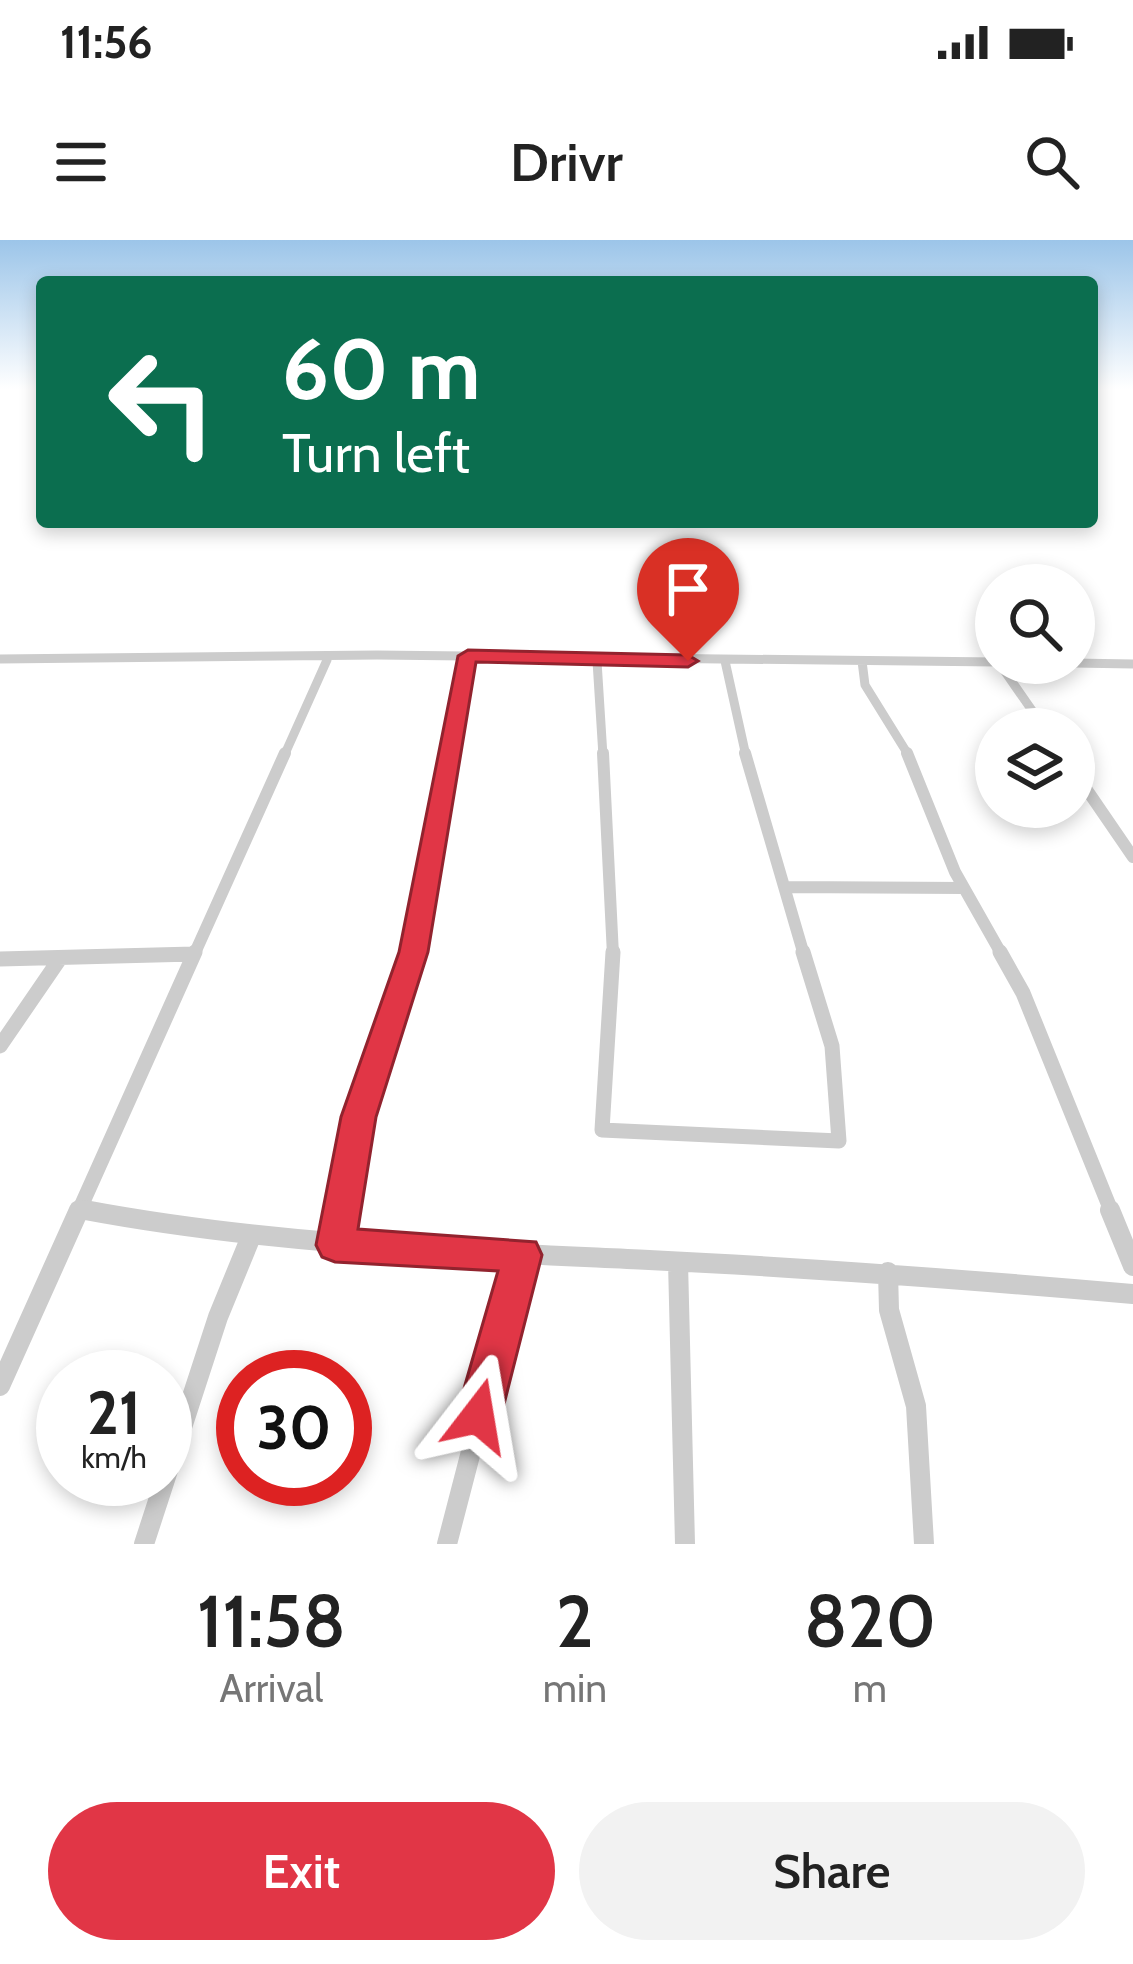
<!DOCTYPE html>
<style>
body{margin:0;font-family:Cabin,sans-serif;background:#f2f2f2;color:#222;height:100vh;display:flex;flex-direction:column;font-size:45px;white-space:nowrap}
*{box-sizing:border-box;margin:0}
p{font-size:39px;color:#767676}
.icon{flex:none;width:66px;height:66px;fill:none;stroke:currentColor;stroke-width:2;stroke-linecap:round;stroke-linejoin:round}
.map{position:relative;height:1304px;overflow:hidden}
.side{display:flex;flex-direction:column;background:#fff;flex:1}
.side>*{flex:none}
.banner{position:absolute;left:36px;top:36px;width:1062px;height:252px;border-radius:12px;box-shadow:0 6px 18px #0003;background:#0b6e4f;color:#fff;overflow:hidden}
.buttons{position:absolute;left:975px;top:324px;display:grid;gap:24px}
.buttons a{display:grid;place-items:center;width:120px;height:120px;border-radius:50%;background:#fff;box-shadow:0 6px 18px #0003;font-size:60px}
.speed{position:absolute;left:36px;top:1110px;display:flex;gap:24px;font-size:60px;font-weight:700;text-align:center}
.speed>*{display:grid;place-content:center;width:156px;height:156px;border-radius:50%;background:#fff;box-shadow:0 6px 18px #0003;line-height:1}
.speed small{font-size:30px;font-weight:400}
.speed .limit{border:18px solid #d22;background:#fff;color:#111}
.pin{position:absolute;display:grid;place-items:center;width:102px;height:102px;color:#fff;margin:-123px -51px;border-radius:50% 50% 50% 0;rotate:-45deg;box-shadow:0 0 12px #0007}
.pin .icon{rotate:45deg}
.me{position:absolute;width:132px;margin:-66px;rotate:14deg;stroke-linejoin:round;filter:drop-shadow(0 0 9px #0008)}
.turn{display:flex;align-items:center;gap:42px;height:252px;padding:0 48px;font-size:54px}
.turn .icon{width:156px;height:156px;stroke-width:2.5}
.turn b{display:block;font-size:84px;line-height:102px}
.eta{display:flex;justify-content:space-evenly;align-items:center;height:204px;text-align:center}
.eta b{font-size:72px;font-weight:600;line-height:84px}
.button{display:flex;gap:24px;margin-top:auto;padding:24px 48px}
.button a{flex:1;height:138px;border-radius:72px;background:#e13646;color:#fff;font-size:48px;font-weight:600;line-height:138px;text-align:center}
.button a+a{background:#f2f2f2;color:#222}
.status{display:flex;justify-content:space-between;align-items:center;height:84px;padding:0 60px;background:#fff;direction:ltr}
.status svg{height:33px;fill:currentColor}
header{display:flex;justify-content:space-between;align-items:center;height:156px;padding:0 48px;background:#fff;font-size:54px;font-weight:600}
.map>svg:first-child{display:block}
</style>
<div class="status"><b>11:56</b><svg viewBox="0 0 49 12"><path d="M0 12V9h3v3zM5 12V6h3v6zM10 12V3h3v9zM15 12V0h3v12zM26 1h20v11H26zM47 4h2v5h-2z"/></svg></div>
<header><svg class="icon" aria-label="menu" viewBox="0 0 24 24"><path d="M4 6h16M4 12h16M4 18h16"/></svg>Drivr<svg class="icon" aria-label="search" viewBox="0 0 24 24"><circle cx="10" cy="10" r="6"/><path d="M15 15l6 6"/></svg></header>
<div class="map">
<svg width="1133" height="1304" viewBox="0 0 1133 1304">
<rect width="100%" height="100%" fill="#fff"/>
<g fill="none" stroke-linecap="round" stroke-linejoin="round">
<path stroke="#ccc" stroke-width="9" d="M0,419l377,-4 619,7
M597,421l6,95
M725,421l21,95
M862,421l3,24 44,71
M999,423l46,66
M1074,423l59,1
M284,516l43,-96
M450,516l18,-100"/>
<path stroke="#ccc" stroke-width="12" d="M603,513l10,202
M745,513l59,202
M907,513l48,119 47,83
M1074,531l59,86
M785,647l179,1
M150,715l44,-1
M194,715l91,-202
M413,715l37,-202"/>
<path stroke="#ccc" stroke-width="15" d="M613,712l-11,178 237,11 -7,-95 -29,-94
M1000,712l23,41 89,220
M0,719l194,-5
M0,806l59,-86
M82,969l19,4
M78,973l117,-261
M341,973l18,-96 55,-165"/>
<path stroke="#ccc" stroke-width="20" d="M85,970c187,35 375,41 564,50 162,8 323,20 484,34
M1110,970l23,56
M335,1005l7,-35
M678,1022l7,282
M888,1032l1,38 27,96 8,138
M0,1146l79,-176
M144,1304l74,-227 32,-78
M447,1304l75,-289"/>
</g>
<linearGradient id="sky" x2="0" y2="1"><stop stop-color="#9cc5e9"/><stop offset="0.45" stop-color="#fff"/><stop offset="1" stop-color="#fff" stop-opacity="0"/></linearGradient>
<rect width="1133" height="331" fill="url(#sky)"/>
<path fill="#e13646" stroke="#92232e" stroke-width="3" d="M468,410l220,5 10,6 -10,6 -212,-5 -48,290 -52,165 -18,112 178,13 6,13 -41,161 -7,16 -16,7 -16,-7 -6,-16 42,-145 -163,-9 -13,-5 -6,-12 25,-128 58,-165 59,-296z"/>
</svg>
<div class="buttons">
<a><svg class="icon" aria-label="search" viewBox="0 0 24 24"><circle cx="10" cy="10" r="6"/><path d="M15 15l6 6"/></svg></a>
<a><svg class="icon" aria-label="layers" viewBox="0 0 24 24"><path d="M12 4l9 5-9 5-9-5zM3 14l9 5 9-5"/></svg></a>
</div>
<div class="speed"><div>21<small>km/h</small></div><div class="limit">30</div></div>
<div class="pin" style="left:688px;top:421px;background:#d93025"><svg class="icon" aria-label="arrive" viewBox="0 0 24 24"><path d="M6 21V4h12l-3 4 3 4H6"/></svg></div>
<svg class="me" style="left:478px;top:1176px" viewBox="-20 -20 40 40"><path d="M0-17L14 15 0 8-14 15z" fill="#e13646" stroke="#fff" stroke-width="4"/></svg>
<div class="banner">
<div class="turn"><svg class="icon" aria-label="left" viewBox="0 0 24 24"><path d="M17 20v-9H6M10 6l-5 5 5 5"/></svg><div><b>60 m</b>Turn left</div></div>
</div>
</div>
<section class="side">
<div class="eta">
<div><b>11:58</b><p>Arrival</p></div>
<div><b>2</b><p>min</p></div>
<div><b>820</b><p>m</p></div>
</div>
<div class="button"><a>Exit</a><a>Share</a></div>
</section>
